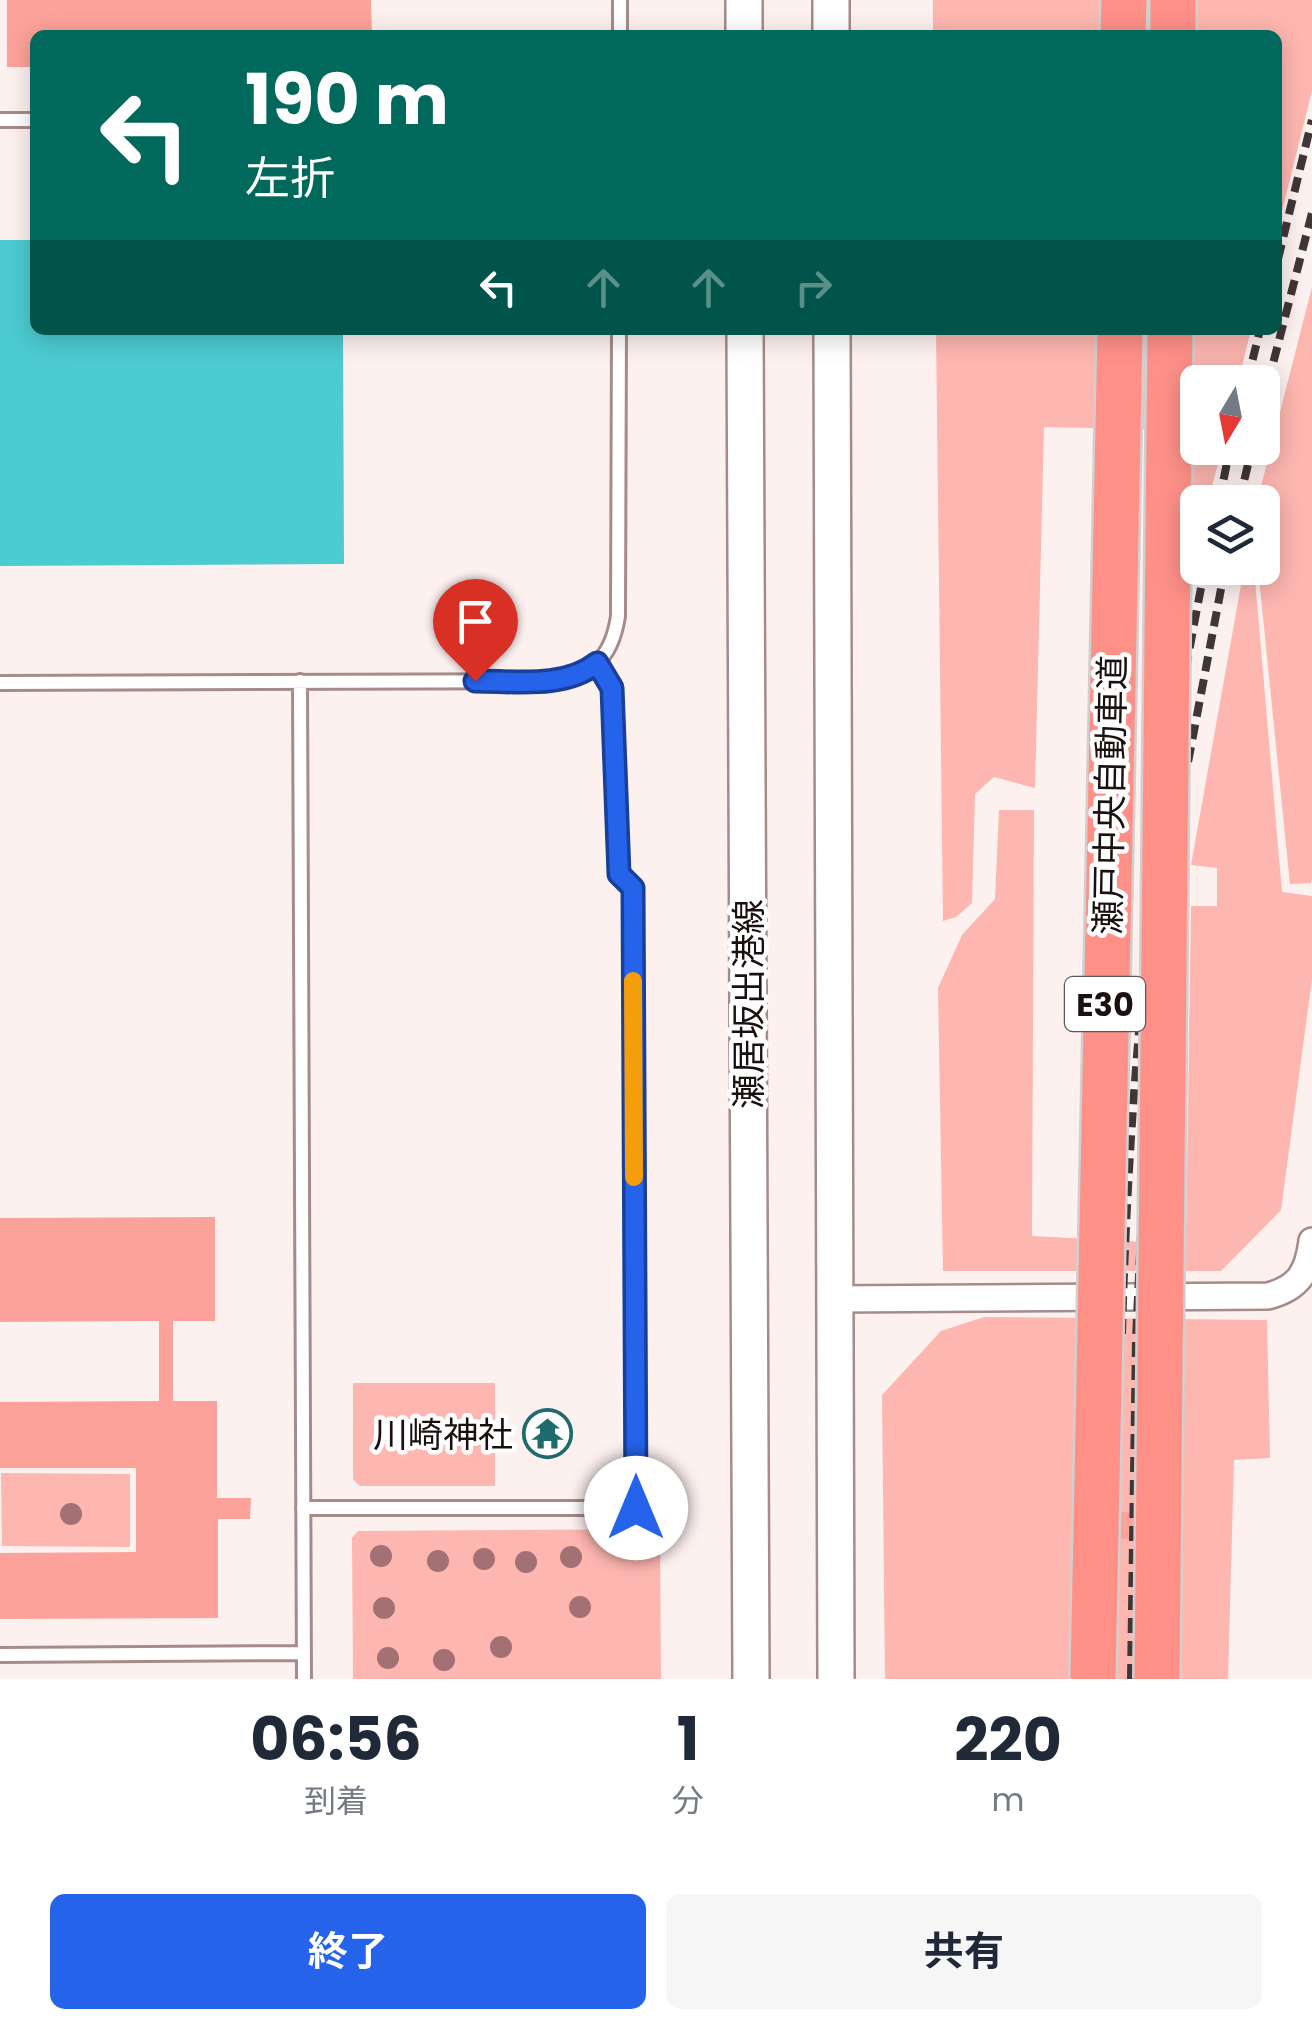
<!DOCTYPE html>
<html lang="ja">
<meta charset="utf-8">
<style>
body{margin:0;font-family:Poppins,"Noto Sans JP",sans-serif;background:#f6f6f7;color:#1f2937;height:100vh;display:flex;flex-direction:column;font-size:38px;white-space:nowrap}
*{box-sizing:border-box;margin:0}
p{font-size:32px;color:#747a83}
.icon{flex:none;width:55px;height:55px;fill:none;stroke:currentColor;stroke-width:2;stroke-linecap:round;stroke-linejoin:round}
.map{position:relative;height:1679px;overflow:hidden}
.panel{display:flex;flex-direction:column;background:#fff;flex:1}
.panel>*{flex:none}
.top-card{position:absolute;left:30px;top:30px;width:1252px;height:305px;border-radius:15px;box-shadow:0 5px 25px #0003;background:#00695c;color:#fff;overflow:hidden}
.needle{width:65px;rotate:190deg}
.tools{position:absolute;left:1180px;top:365px;display:grid;gap:20px}
.tools a{display:grid;place-items:center;width:100px;height:100px;border-radius:15px;background:#fff;box-shadow:0 5px 25px #0003;font-size:50px}
.pin{position:absolute;display:grid;place-items:center;width:85px;height:85px;color:#fff;margin:-102px -42px;border-radius:50% 50% 50% 0;rotate:-45deg;box-shadow:0 0 10px #0007}
.pin .icon{rotate:45deg}
.me{position:absolute;width:110px;margin:-55px;rotate:0deg;stroke-linejoin:round;filter:drop-shadow(0 0 8px #0008)}
.turn{display:flex;align-items:center;gap:35px;height:210px;padding:0 50px;font-size:45px}
.turn .icon{width:130px;height:130px;stroke-width:2.5}
.turn b{display:block;font-size:70px;line-height:85px}
.lanes{display:flex;align-items:center;height:95px;padding:0 50px;background:#0003;justify-content:center;gap:50px;direction:ltr}
.lanes .off{opacity:.35}
.eta{display:flex;justify-content:space-evenly;align-items:center;height:170px;text-align:center}
.eta b{font-size:60px;font-weight:700;line-height:70px}
.primary-button{display:flex;gap:20px;margin-top:auto;padding:20px 50px}
.primary-button a{flex:1;height:115px;border-radius:15px;background:#2563eb;color:#fff;font-size:40px;font-weight:700;line-height:115px;text-align:center}
.primary-button a+a{background:#f6f6f7;color:#1f2937}
.map>svg:first-child{display:block}
</style>
<div class="map">
<svg width="1312" height="1679" viewBox="0 0 1312 1679">
<rect width="100%" height="100%" fill="#fdf1f0"/>
<path fill="#feb6b0" d="M933,0h379v91l-34,136v-192h-345z
M1312,287v591l-1,5 -21,1 -32,-316h4v-66h-5z
M936,330h315l-13,52h-40v66h24l-14,54h-10l-1,41 -16,65 4,-178 -141,-3 -9,361 -41,-11 -19,17 -3,109 -16,14 -13,4z
M1244,568h10l28,324 30,4v83l-31,231 -60,61h-278l-5,-283 24,-53 33,-36 4,-89h35l-2,426 154,8 5,-338h26v-38l-26,-3z
M984,1317l283,3 3,138 -36,2 -6,219h-343l-3,-284 59,-64z
M353,1383h142v103h-135l-7,-7z
M1,1473l129,1v73l-128,-1z
M660,1529l1,150h-308l-1,-141 6,-7z"/>
<path fill="#4ccbd0" d="M0,240h35v90h308l1,234 -344,2z"/>
<path fill="#fda29a" d="M7,0h364l1,35h-337v32h-28z
M215,1217v104h-42v80h44v97h34l-1,21h-32v99l-218,1v-66l136,-1v-84h-136v-66l159,-1v-80l-159,1v-104z
M1079,1511l101,2 -1,27 -100,-2z"/>
<g fill="none" stroke-linecap="round" stroke-linejoin="round">
<defs>
<path id="service" d="M620,35v-35
M0,120h35
M300,681l4,998
M0,683l545,-2c45,-7 66,-18 73,-65l1,-286
M303,1508h333l-3,-620 -14,-14 -7,-186 -15,-25
M0,1655l303,-2"/>
<path id="minor" d="M835,1299l433,-3c31,-8 40,-24 44,-55"/>
<path id="secondary" d="M744,0v35
M831,0v35
M745,330l6,1349
M832,330l4,1349"/>
<path id="motorway" d="M1123,35l1,-35
M1173,35v-35"/>
</defs>
<use href="#service" stroke="#a58b89" stroke-width="18"/>
<use href="#minor" stroke="#a58b89" stroke-width="30"/>
<use href="#secondary" stroke="#a58b89" stroke-width="40"/>
<use href="#motorway" stroke="#d1cfcf" stroke-width="50"/>
<use href="#service" stroke="#fff" stroke-width="12"/>
<use href="#minor" stroke="#fff" stroke-width="25"/>
<use href="#secondary" stroke="#fff" stroke-width="35"/>
<use href="#motorway" stroke="#fe9088" stroke-width="45"/>
<path stroke="#403635" stroke-width="8" stroke-dasharray="15 8" stroke-linecap="butt" d="M1278,259l34,-139
M1247,382l13,-52
M1262,406l50,-193
M1219,502l11,-54
M1239,502l13,-54
M1122,1334c7,-257 32,-514 83,-766
M1131,1679l5,-340 7,-149 38,-391 44,-231"/>
<defs>
<path id="motorway-bridge" d="M1093,1679l27,-1349
M1157,1679l13,-1349"/>
</defs>
<use href="#motorway-bridge" stroke="#d1cfcf" stroke-width="50" stroke-linecap="butt"/>
<use href="#motorway-bridge" stroke="#fe9088" stroke-width="45"/>
</g>
<g fill="#a37173">
<circle cx="71" cy="1514" r="11"/>
<circle cx="381" cy="1556" r="11"/>
<circle cx="571" cy="1557" r="11"/>
<circle cx="484" cy="1559" r="11"/>
<circle cx="438" cy="1561" r="11"/>
<circle cx="526" cy="1562" r="11"/>
<circle cx="580" cy="1607" r="11"/>
<circle cx="384" cy="1608" r="11"/>
<circle cx="501" cy="1647" r="11"/>
<circle cx="388" cy="1658" r="11"/>
<circle cx="444" cy="1660" r="11"/>
</g>
<g fill="none" stroke-linecap="round" stroke-linejoin="round">
<defs>
<path id="route" d="M475,681c40,0 89,8 122,-18l15,25 7,186 14,14 3,620"/>
</defs>
<use href="#route" stroke="#184099" stroke-width="25"/>
<use href="#route" stroke="#2563eb" stroke-width="18"/>
<path stroke="#f59e0b" stroke-width="18" d="M633,981l1,196"/>
</g>
<defs>
<symbol id="temple-ring" viewBox="-11 -11 22 22"><circle r="9.5" fill="#fff" stroke="#1e6b6e" stroke-width="1.5"/><path d="M0-6L5-2H3V0L6.5 2.5H4V6H1.5V3h-3V6H-4V2.5H-6.5L-3 0V-2H-5Z" fill="#1e6b6e"/></symbol>
</defs>
<g fill-rule="evenodd">
<use href="#temple-ring" x="520" y="1406" width="55" height="55"/>
</g>
<g text-anchor="middle" dominant-baseline="central" stroke-width="9" stroke-linejoin="round" paint-order="stroke">
<rect fill="#fff" stroke="#5f5857" stroke-width="2.5" x="1065" y="977" width="80" height="54" rx="8"/>
<g font-size="32" font-weight="bold" fill="#1a100f">
<text x="1105" y="1004">E30</text>
</g>
<g font-size="35" fill="#1a100f" stroke="#fff">
<text transform="translate(1110 795) rotate(-89)">瀬戸中央自動車道</text>
<text transform="translate(748 1004) rotate(-90)">瀬居坂出港線</text>
</g>
<g font-size="35" fill="#1a100f" stroke="#fff" text-anchor="end">
<text x="513" y="1434">川崎神社</text>
</g>
</g>
</svg>
<div class="tools">
<a><svg class="needle" viewBox="-14 -14 28 28"><path d="M0-13l5 13h-10z" fill="#e53935"/><path d="M0 13l5-13h-10z" fill="#747a83"/></svg></a>
<a><svg class="icon" aria-label="layers" viewBox="0 0 24 24"><path d="M12 4l9 5-9 5-9-5zM3 14l9 5 9-5"/></svg></a>
</div>
<div class="pin" style="left:475px;top:681px;background:#d93025"><svg class="icon" aria-label="arrive" viewBox="0 0 24 24"><path d="M6 21V4h12l-3 4 3 4H6"/></svg></div>
<svg class="me" style="left:636px;top:1508px" viewBox="-20 -20 40 40"><circle r="19" fill="#fff"/><path d="M0-13L10 11 0 6-10 11z" fill="#2563eb"/></svg>
<div class="top-card">
<div class="turn"><svg class="icon" aria-label="left" viewBox="0 0 24 24"><path d="M17 20v-9H6M10 6l-5 5 5 5"/></svg><div><b>190 m</b>左折</div></div>
<div class="lanes"><svg class="icon" aria-label="left" viewBox="0 0 24 24"><path d="M17 20v-9H6M10 6l-5 5 5 5"/></svg><svg class="icon off" aria-label="ahead" viewBox="0 0 24 24"><path d="M12 20V5M6 11l6-6 6 6"/></svg><svg class="icon off" aria-label="ahead" viewBox="0 0 24 24"><path d="M12 20V5M6 11l6-6 6 6"/></svg><svg class="icon off" aria-label="right" viewBox="0 0 24 24"><path d="M7 20v-9h11M14 6l5 5-5 5"/></svg></div>
</div>
</div>
<section class="panel">
<div class="eta">
<div><b>06:56</b><p>到着</p></div>
<div><b>1</b><p>分</p></div>
<div><b>220</b><p>m</p></div>
</div>
<div class="primary-button"><a>終了</a><a>共有</a></div>
</section>
